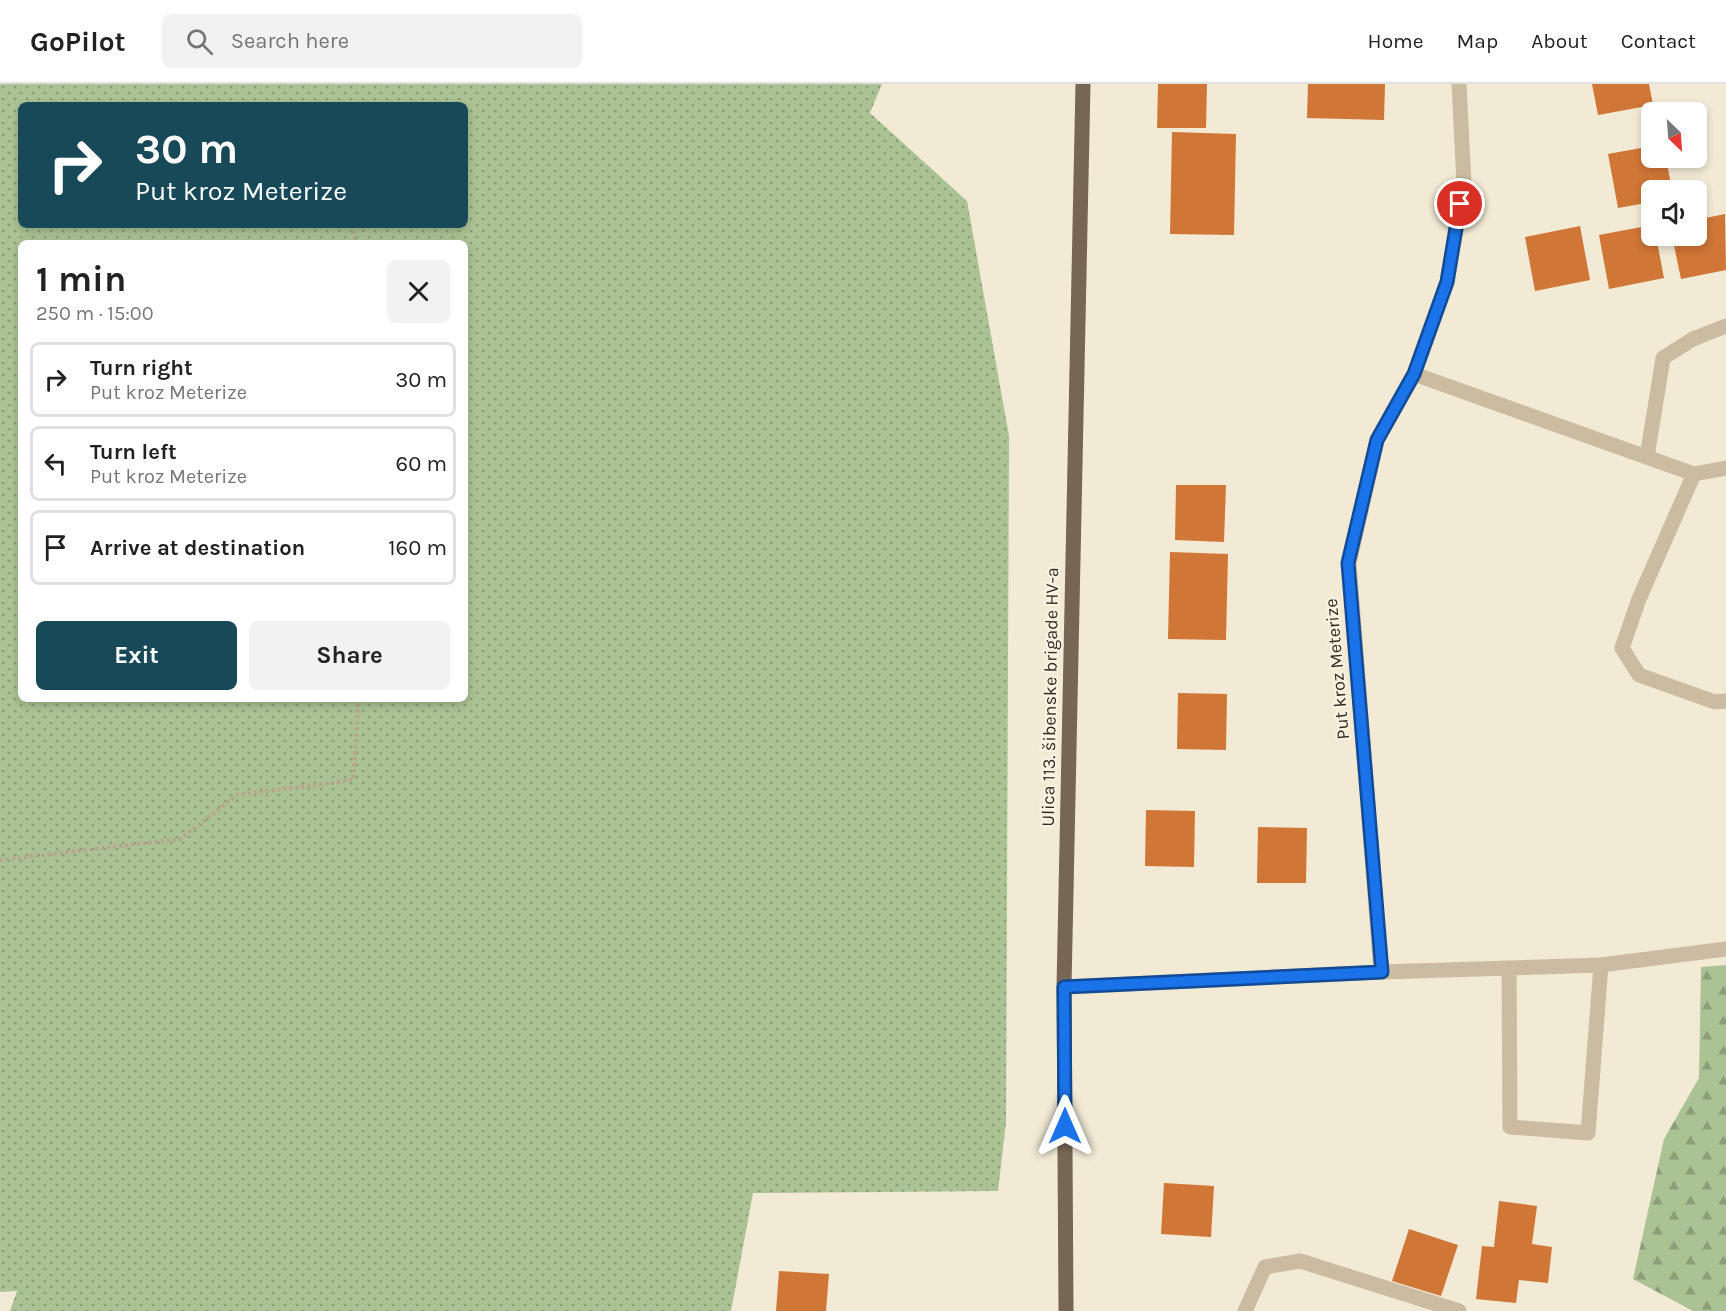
<!DOCTYPE html>
<meta charset="utf-8">
<style>
body{margin:0;font-family:Karla,sans-serif;background:#f2f2f2;color:#222;height:100vh;display:flex;flex-direction:column;font-size:22px;white-space:nowrap}
*{box-sizing:border-box;margin:0}
p{font-size:20px;color:#767676}
.icon{flex:none;width:33px;height:33px;fill:none;stroke:currentColor;stroke-width:2;stroke-linecap:round;stroke-linejoin:round}
.map{position:relative;flex:1;overflow:hidden}
.panel{position:absolute;left:18px;top:156px;width:450px;height:462px;display:flex;flex-direction:column;background:#fff;border-radius:9px;box-shadow:0 3px 9px #0003}
.panel>*{flex:none}
.top-card{position:absolute;left:18px;top:18px;width:450px;height:126px;border-radius:9px;box-shadow:0 3px 9px #0003;background:#174958;color:#fff;overflow:hidden}
.needle{width:39px;rotate:155deg}
.fabs{position:absolute;left:1641px;top:18px;display:grid;gap:12px}
.fabs a{display:grid;place-items:center;width:66px;height:66px;border-radius:9px;background:#fff;box-shadow:0 3px 9px #0003;font-size:30px}
.pin{position:absolute;display:grid;place-items:center;width:51px;height:51px;color:#fff;margin:-26px;border:3px solid #fff;border-radius:50%;box-shadow:0 2px 6px #0007}
.me{position:absolute;width:66px;margin:-33px;rotate:0deg;stroke-linejoin:round;filter:drop-shadow(0 0 4px #0008)}
.turn{display:flex;align-items:center;gap:21px;height:126px;padding:0 18px;font-size:27px}
.turn .icon{width:78px;height:78px;stroke-width:2.5}
.turn b{display:block;font-size:42px;line-height:51px}
.round{display:grid;place-items:center;flex:none;width:63px;height:63px;border-radius:9px;background:#f2f2f2}
.overview{display:flex;align-items:center;justify-content:space-between;height:102px;padding:0 18px}
h1{font-size:36px;font-weight:700;line-height:45px}
.button{display:flex;gap:12px;margin-top:auto;padding:12px 18px}
.button a{flex:1;height:69px;border-radius:9px;background:#174958;color:#fff;font-size:24px;font-weight:700;line-height:69px;text-align:center}
.button a+a{background:#f2f2f2;color:#222}
ul{padding:0;list-style:none}
li{display:flex;align-items:center;gap:18px;height:75px;margin:0 12px 9px;padding:0 6px;border:3px solid #e0e0e0;border-radius:9px}
li div{flex:1}
li b{display:block;font-size:22px}
li em{font-style:normal}
header{display:flex;align-items:center;gap:36px;box-sizing:border-box;height:84px;padding:0 30px;background:#fff;border-bottom:2px solid #e0e0e0}
header strong{font-size:28px}
nav{display:flex;gap:33px;margin-inline-start:auto;font-size:21px}
.search{width:420px;height:54px;background:#f2f2f2;display:flex;align-items:center;gap:15px;box-sizing:border-box;padding:0 21px;border-radius:9px;color:#767676;font-size:22px}
.map>svg:first-child{display:block}
</style>
<header>
<strong>GoPilot</strong>
<div class="search"><svg class="icon" aria-label="search" viewBox="0 0 24 24"><circle cx="10" cy="10" r="6"/><path d="M15 15l6 6"/></svg>Search here</div>
<nav><a>Home</a><a>Map</a><a>About</a><a>Contact</a></nav>
</header>
<div class="map">
<svg width="1726" height="1227" viewBox="0 0 1726 1227">
<defs>
<pattern id="grass-dots" width="8" height="8" patternUnits="userSpaceOnUse" patternTransform="scale(1.5)"><rect width="8" height="8" fill="#abc294"/><path d="M2 2h.1M6 6h.1" fill="none" stroke="#8c9e79" stroke-width="1.8" stroke-linecap="round"/></pattern>
<pattern id="forest-firs" width="22" height="20" patternUnits="userSpaceOnUse" patternTransform="scale(1.5)"><rect width="22" height="20" fill="#abc294"/><path d="M5 1l3.5 6h-7zM16 11l3.5 6h-7z" fill="#8c9e79"/></pattern>
</defs>
<rect width="100%" height="100%" fill="#f2ead5"/>
<path fill="url(#grass-dots)" fill-rule="evenodd" d="M0,0h882l-12,29 97,88 42,235 -3,686 -8,69 -245,2 -22,118h-721l7,-20 -17,1zM21,21h444v120h-444zM21,159h444v456h-444z"/>
<path fill="url(#forest-firs)" d="M1726,881v346h-33l-60,-32 31,-140 35,-61 2,-111z"/>
<path fill="#d07636" d="M1158,0h49l-1,44h-49z
M1308,0h77l-1,36 -77,-2z
M1592,0h57l4,21 -55,10z
M1172,48l64,2 -2,101 -64,-1z
M1652,62v12h14l6,32h-20v12l-34,6 -10,-54z
M1725,130l1,56 -45,9 -9,-43h24v-16z
M1652,141v11h4l8,42 -55,11 -10,-54z
M1580,142l10,54 -55,11 -10,-54z
M1176,401h50l-2,57 -49,-2z
M1170,468l58,2 -2,86 -58,-1z
M1178,609l49,1 -1,56 -49,-1z
M1146,726l49,1 -1,56 -49,-1z
M1258,743l49,1 -1,55h-49z
M1164,1099l50,3 -3,51 -50,-3z
M1499,1117l38,5 -5,38 20,3 -4,36 -29,-3 -3,23 -40,-4 6,-53 12,1z
M1409,1145l49,16 -17,51 -49,-15z
M779,1187l50,3 -3,37h-50z"/>
<g fill="none" stroke-linecap="round" stroke-linejoin="round">
<path stroke="#b7a58b" stroke-width="4" stroke-dasharray="3 3" stroke-linecap="butt" d="M352,141l4,18
M0,776l180,-21 57,-44 116,-15 6,-81"/>
<path stroke="#cbbba1" stroke-width="15" d="M1414,290l280,100 32,-6
M1647,373l16,-99 30,-19 33,-13
M1694,390l-55,125 -17,49 17,27 76,27 11,-1
M1509,884l1,159 78,6 13,-168
M1381,888l-32,-409 28,-123 37,-66 33,-92 17,-98 -5,-100
M1064,903l317,-15 220,-7 125,-16
M1245,1227l20,-44 35,-6 159,50"/>
<path stroke="#786654" stroke-width="15" d="M1066,1227l-2,-324 19,-903"/>
</g>
<g fill="none" stroke-linecap="round" stroke-linejoin="round">
<defs>
<path id="route" d="M1065,1042l-1,-139 318,-15 -34,-409 29,-123 37,-66 33,-92 13,-78"/>
</defs>
<use href="#route" stroke="#114b97" stroke-width="15"/>
<use href="#route" stroke="#1a73e8" stroke-width="10"/>
</g>
<g text-anchor="middle" dominant-baseline="central" stroke-width="4.5" stroke-linejoin="round" paint-order="stroke">
<g font-size="18" fill="#342c24" stroke="#faf3e1">
<text transform="translate(1337 585) rotate(-95)">Put kroz Meterize</text>
<text transform="translate(1050 613) rotate(-89)">Ulica 113. šibenske brigade HV-a</text>
</g>
</g>
</svg>
<div class="fabs">
<a><svg class="needle" viewBox="-14 -14 28 28"><path d="M0-13l5 13h-10z" fill="#e53935"/><path d="M0 13l5-13h-10z" fill="#767676"/></svg></a>
<a><svg class="icon" aria-label="sound" viewBox="0 0 24 24"><path d="M4 9h4l5-4v14l-5-4H4zM17 9q2 3 0 6"/></svg></a>
</div>
<div class="pin" style="left:1460px;top:120px;background:#d93025"><svg class="icon" aria-label="arrive" viewBox="0 0 24 24"><path d="M6 21V4h12l-3 4 3 4H6"/></svg></div>
<svg class="me" style="left:1065px;top:1042px" viewBox="-20 -20 40 40"><path d="M0-17L14 15 0 8-14 15z" fill="#1a73e8" stroke="#fff" stroke-width="4"/></svg>
<div class="top-card">
<div class="turn"><svg class="icon" aria-label="right" viewBox="0 0 24 24"><path d="M7 20v-9h11M14 6l5 5-5 5"/></svg><div><b>30 m</b>Put kroz Meterize</div></div>
</div>
<section class="panel">
<div class="overview"><div><h1>1 min</h1><p>250 m · 15:00</p></div><a class="round"><svg class="icon" aria-label="close" viewBox="0 0 24 24"><path d="M6 6l12 12M18 6L6 18"/></svg></a></div>
<ul>
<li><svg class="icon" aria-label="right" viewBox="0 0 24 24"><path d="M7 20v-9h11M14 6l5 5-5 5"/></svg><div><b>Turn right</b><p>Put kroz Meterize</p></div><em>30 m</em></li>
<li><svg class="icon" aria-label="left" viewBox="0 0 24 24"><path d="M17 20v-9H6M10 6l-5 5 5 5"/></svg><div><b>Turn left</b><p>Put kroz Meterize</p></div><em>60 m</em></li>
<li><svg class="icon" aria-label="arrive" viewBox="0 0 24 24"><path d="M6 21V4h12l-3 4 3 4H6"/></svg><div><b>Arrive at destination</b></div><em>160 m</em></li>
</ul>
<div class="button"><a>Exit</a><a>Share</a></div>
</section>
</div>
